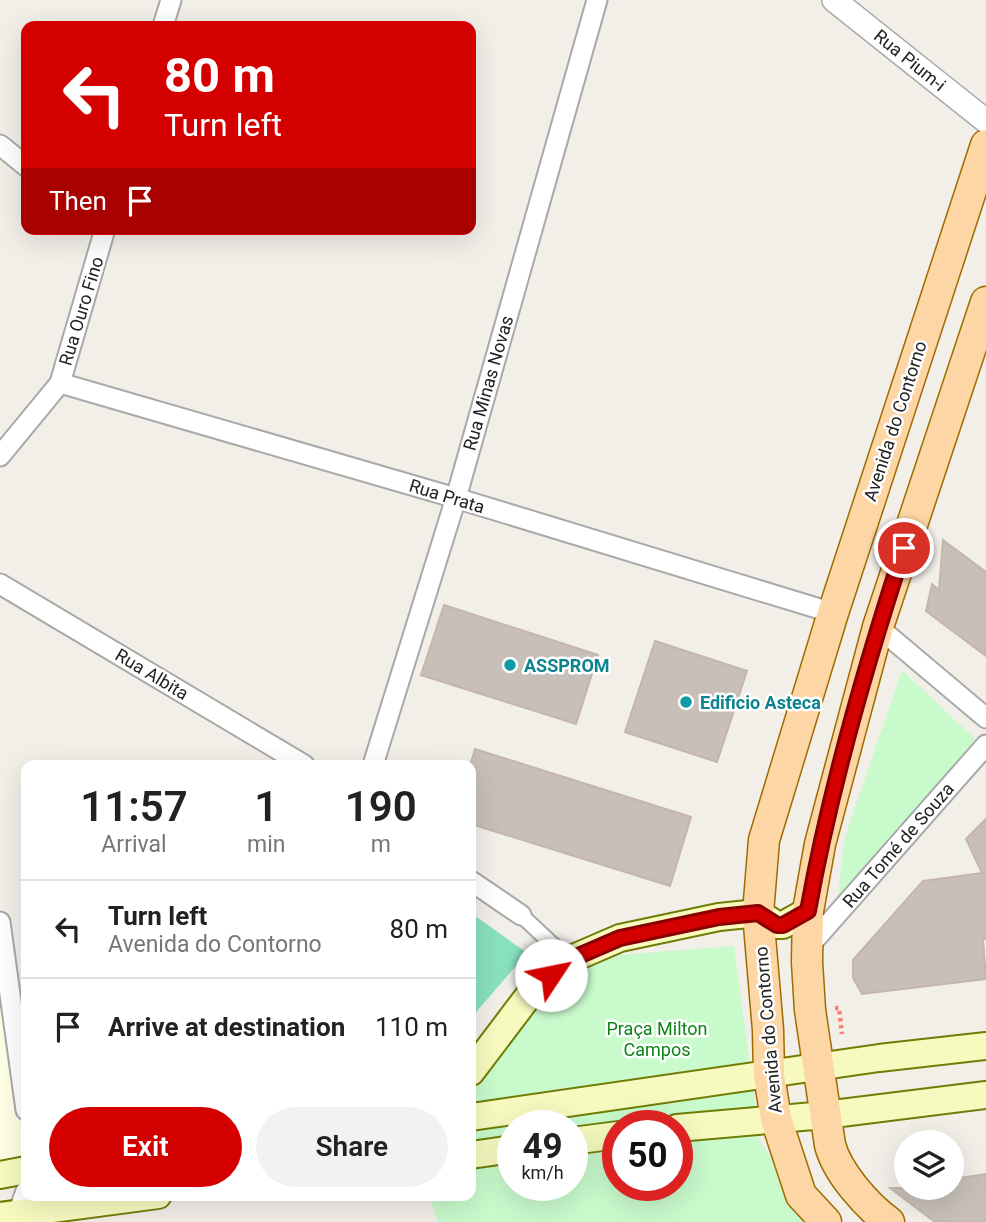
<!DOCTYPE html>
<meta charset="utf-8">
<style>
body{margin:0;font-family:Roboto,sans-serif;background:#f2f2f2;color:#222;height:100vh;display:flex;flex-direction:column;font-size:26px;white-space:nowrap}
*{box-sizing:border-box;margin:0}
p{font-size:23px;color:#767676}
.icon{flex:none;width:38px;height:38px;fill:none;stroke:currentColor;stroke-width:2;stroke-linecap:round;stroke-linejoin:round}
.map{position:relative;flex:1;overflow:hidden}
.drawer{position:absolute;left:21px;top:760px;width:455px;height:441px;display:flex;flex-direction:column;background:#fff;border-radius:14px;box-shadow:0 7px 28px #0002}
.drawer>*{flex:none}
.top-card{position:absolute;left:21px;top:21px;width:455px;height:214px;border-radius:14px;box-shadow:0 7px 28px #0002;background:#d40000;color:#fff;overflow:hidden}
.tools{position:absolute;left:894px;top:1130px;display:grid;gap:14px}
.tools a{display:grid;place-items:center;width:70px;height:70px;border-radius:50%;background:#fff;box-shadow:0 7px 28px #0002;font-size:35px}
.speed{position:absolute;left:497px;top:1110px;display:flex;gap:14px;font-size:35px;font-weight:700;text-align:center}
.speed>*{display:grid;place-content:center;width:91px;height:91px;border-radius:50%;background:#fff;box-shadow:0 7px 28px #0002;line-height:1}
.speed small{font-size:18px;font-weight:400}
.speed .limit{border:10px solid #d22;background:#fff;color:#111}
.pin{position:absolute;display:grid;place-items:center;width:60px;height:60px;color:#fff;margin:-30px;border:4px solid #fff;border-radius:50%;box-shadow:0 2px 7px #0007}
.me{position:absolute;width:77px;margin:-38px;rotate:56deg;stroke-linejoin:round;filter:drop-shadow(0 0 5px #0008)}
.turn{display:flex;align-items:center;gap:24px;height:147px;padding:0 28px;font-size:32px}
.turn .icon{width:91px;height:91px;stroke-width:2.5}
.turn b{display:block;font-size:49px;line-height:60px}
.then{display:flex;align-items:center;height:66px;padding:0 28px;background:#0003;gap:14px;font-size:26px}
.eta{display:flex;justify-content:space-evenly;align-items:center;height:119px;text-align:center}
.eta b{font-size:42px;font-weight:600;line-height:49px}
.cta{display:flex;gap:14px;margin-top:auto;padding:14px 28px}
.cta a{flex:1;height:80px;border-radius:42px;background:#d40000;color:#fff;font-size:28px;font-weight:600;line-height:80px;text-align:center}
.cta a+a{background:#f2f2f2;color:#222}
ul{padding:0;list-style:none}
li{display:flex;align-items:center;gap:21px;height:98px;padding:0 28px;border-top:2px solid #e0e0e0}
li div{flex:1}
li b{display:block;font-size:26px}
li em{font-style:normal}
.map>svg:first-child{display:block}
</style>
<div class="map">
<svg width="986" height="1222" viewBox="0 0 986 1222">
<rect width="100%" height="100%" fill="#f2efe9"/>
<path fill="#ffffe5" d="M0,923l26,187v60h-26z"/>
<path fill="#c8facc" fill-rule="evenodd" d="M902,670l73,69 -138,167 7,-66z
M734,946l26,196 58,80h-380l-9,-27h42v-115l66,-82 36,-24 45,-19zM513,1125h59v60h-59zM618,1125h59v60h-59z"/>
<path fill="#88e0be" d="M471,913l56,40 -56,65z"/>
<path fill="#c7bfb8" stroke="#c4b6ab" stroke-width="2" d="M943,540l43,32v84l-60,-45 6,-27 7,6z
M444,605l154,50 -22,69 -155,-49z
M655,641l92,30 -30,91 -92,-30z
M475,749l216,68 -21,69 -199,-62v-61z
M986,819v120h-3l3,40 -124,15 -9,-16v-18l70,-79 59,-8 -16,-34z
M986,1174v48h-51l-45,-34h62v-9z"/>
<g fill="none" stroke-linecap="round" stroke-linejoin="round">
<defs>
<path id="pedestrian" d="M521,915l48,45"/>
<path id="minor" d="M163,26l8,-26
M0,145l26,21
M60,383l396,115 377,115
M0,456l60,-73 45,-154
M0,584l304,181
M878,627l108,91
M373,765l83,-267 141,-498
M471,881l50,34
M0,922l26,188
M810,945l176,-200
M15,1222l11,-31"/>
<path id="tertiary" d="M834,0l152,121"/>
<path id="secondary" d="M471,1072l62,-82 36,-30 51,-22 99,-21 39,-4 19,12h6l25,-14
M471,1117l408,-59 107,-12
M677,1128l148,-13 161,-20
M572,1141l46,-6
M471,1155l42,-6
M0,1175l26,-5
M0,1216l158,-21"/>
<path id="primary" d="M826,1222l-25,-27 -25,-76 -7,-44 -1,-45 -10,-117 6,-73 69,-227 153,-468
M889,1222c-23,-17 -52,-50 -59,-77l-20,-135 -3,-48 1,-51 12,-67 58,-217 108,-325"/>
</defs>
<use href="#pedestrian" stroke="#a9a9a9" stroke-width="18"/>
<use href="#minor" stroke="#a9a9a9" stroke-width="23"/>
<use href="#tertiary" stroke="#a9a9a9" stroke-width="26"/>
<use href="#secondary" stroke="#707d05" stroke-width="30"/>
<use href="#primary" stroke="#a06b00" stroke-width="33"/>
<path stroke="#fa8072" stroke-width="4.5" stroke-dasharray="3.5 3.5" stroke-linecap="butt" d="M835,1008h4l3,26"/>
<use href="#pedestrian" stroke="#fff" stroke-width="14"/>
<use href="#minor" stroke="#fff" stroke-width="19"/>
<use href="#tertiary" stroke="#fff" stroke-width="23"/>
<use href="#secondary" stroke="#f7fabf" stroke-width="26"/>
<use href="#primary" stroke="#fcd6a4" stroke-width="30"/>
</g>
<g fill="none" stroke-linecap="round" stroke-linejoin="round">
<defs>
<path id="route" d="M551,975l18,-15 51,-22 99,-21 39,-4 19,12h6l25,-14c22,-123 57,-244 96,-363"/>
</defs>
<use href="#route" stroke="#8a0000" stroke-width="18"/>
<use href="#route" stroke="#d40000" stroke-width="12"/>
</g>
<g fill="#0f9aa8" stroke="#fff" stroke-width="2.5">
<circle cx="510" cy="665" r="7"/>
<circle cx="686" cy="702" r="7"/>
</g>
<g text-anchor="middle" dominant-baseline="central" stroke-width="5" stroke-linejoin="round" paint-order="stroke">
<g font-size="18" fill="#222" stroke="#fff">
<text transform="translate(910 60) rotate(39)">Rua Pium-i</text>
<text transform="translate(81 311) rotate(-73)">Rua Ouro Fino</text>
<text transform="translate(488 383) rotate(-74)">Rua Minas Novas</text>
<text transform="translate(895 421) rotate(-72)">Avenida do Contorno</text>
<text transform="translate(447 496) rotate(17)">Rua Prata</text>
<text transform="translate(152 674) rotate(31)">Rua Albita</text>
<text transform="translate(898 845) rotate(-49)">Rua Tomé de Souza</text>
<text transform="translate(768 1030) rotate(-95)">Avenida do Contorno</text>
</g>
<g font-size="18" font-weight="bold" fill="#0d838f" stroke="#fff" text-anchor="start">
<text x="524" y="665">ASSPROM</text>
<text x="700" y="702">Edificio Asteca</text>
</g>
<g font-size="18" fill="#0c8416" stroke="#fff">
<text x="657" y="1028">Praça Milton<tspan x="657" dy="21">Campos</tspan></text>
</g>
</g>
</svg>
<div class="tools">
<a><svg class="icon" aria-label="layers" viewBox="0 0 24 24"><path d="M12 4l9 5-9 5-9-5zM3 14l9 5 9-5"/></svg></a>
</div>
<div class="speed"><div>49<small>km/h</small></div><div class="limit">50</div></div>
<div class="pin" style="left:904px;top:548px;background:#d93025"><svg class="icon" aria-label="arrive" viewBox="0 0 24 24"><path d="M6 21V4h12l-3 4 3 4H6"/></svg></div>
<svg class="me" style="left:551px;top:975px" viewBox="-20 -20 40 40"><circle r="19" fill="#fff"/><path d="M0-13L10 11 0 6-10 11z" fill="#d40000"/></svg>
<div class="top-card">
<div class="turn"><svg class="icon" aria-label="left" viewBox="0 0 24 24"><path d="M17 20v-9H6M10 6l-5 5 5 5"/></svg><div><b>80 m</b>Turn left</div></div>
<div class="then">Then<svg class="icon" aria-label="arrive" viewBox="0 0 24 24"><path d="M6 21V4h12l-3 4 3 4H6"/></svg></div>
</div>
<section class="drawer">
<div class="eta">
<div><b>11:57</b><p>Arrival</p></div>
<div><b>1</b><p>min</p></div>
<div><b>190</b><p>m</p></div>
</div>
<ul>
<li><svg class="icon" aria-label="left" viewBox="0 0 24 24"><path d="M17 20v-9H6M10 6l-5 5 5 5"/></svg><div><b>Turn left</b><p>Avenida do Contorno</p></div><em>80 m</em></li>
<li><svg class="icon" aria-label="arrive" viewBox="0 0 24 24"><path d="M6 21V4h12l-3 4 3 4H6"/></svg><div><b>Arrive at destination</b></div><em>110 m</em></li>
</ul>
<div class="cta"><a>Exit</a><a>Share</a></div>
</section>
</div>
